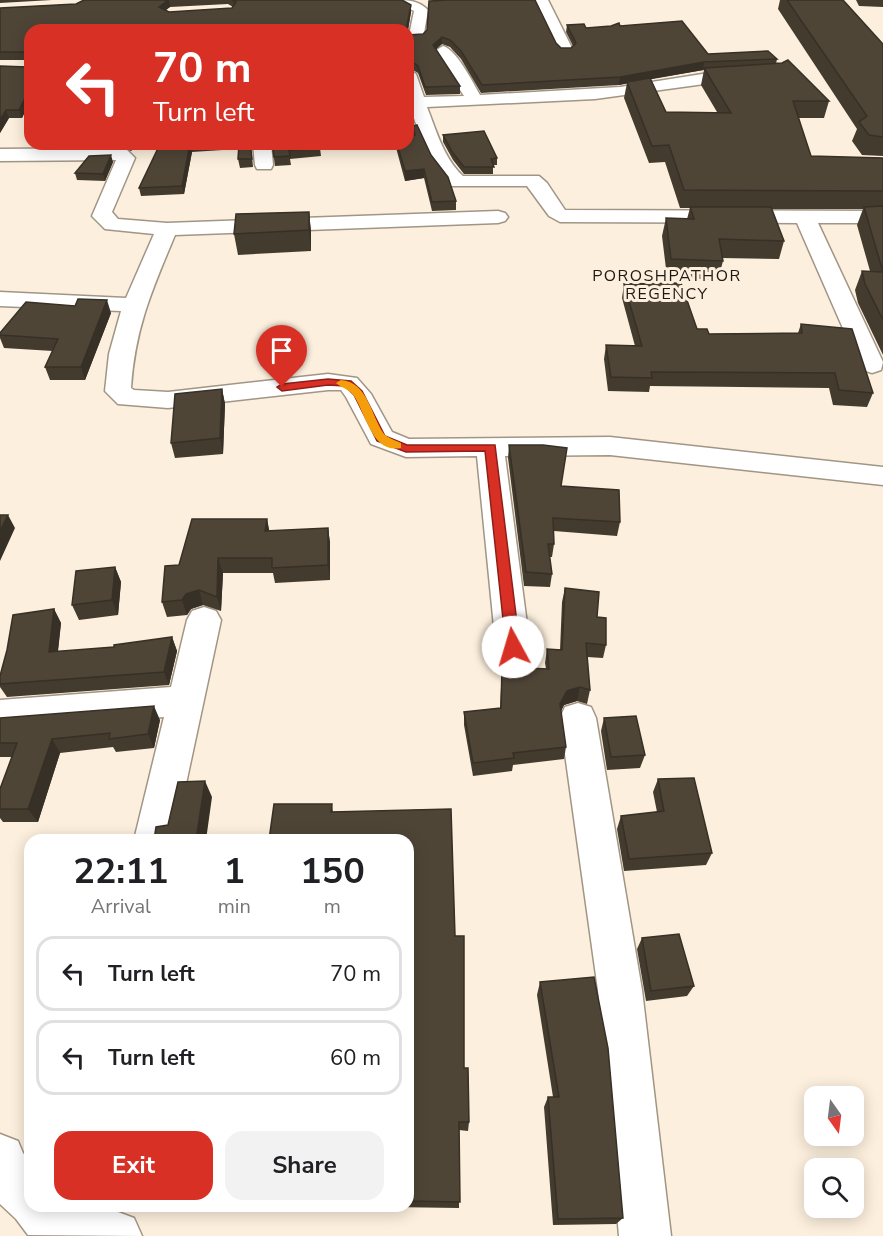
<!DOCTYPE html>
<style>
body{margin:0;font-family:"Nunito Sans",sans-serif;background:#f2f2f2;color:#202124;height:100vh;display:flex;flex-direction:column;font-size:22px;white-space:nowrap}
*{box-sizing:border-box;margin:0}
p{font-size:20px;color:#757577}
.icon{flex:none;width:33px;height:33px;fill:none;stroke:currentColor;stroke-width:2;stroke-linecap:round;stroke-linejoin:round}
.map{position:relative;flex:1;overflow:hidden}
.details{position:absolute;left:24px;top:834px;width:390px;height:378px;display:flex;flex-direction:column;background:#fff;border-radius:18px;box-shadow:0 3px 15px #0003}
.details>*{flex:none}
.guide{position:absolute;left:24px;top:24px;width:390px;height:126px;border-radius:18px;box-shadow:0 3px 15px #0003;background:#d93025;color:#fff;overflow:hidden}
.needle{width:39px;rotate:166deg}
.tools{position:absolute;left:804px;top:1086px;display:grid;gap:12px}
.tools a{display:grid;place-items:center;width:60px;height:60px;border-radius:12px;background:#fff;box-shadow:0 3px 15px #0003;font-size:30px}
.pin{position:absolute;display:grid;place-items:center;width:51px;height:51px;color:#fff;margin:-62px -26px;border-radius:50% 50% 50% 0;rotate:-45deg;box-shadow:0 0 6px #0007}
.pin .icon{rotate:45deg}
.me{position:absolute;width:66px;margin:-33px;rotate:354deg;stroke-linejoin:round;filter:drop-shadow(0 0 4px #0008)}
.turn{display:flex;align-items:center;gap:21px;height:126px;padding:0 30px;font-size:27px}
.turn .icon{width:78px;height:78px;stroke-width:2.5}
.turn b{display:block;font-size:42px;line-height:51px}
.eta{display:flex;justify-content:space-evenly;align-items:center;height:102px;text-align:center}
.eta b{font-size:36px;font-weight:700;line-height:42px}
.cta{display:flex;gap:12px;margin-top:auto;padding:12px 30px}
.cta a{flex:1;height:69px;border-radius:18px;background:#d93025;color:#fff;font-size:24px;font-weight:700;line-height:69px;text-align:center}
.cta a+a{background:#f2f2f2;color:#202124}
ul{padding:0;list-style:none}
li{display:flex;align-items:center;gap:18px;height:75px;margin:0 12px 9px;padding:0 18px;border:3px solid #e0e0e0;border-radius:18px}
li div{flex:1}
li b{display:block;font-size:22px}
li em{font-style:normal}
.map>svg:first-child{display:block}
</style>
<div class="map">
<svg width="883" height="1236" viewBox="0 0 883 1236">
<rect width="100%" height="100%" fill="#fcefdd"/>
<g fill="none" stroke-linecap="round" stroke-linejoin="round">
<defs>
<path id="minor" d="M393,0c15,0 25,0 35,10l-5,29 -15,1 6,-29z
M534,0h14l25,50 -3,3h-10l-3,-3z
M443,46c14,4 30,37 37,49l140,-8 95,-15 39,-2 2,3 -8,5 -153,21 -168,8c9,23 17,52 36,69h76l8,7 18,27 318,1v12h-65l65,139 -2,8 -9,3 -9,-3 -4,-5 -62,-142 -237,-1 -11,-6 -22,-30h-76l-18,-23 -14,-30 -11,-33v-31l8,5 8,23 40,-1 -29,-45z
M253,144h18l2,21 -2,4h-14l-2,-4z
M120,148l7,2 8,8 -23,54 6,7 49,4 331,-12 7,2 3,4 -3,4 -7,2 -323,12c-23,55 -40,93 -44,153l3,2 34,2 160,-18 29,4 14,16 21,38 17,7 201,-2 273,30v18l-273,-30 -105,1 25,191 -5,9 -12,4 -12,-4 -5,-9 -19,-191 -71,1 -35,-13 -25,-47 -5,-7h-13l-160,18 -50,-4 -13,-13 4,-37 12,-43 -121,-5v-14l126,6 28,-64 -49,-5 -13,-13 24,-56 -116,1v-12z
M204,607l12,4 5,9 -47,220h-40l30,-123 -164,13v-30l171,-13 16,-67 5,-9z
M578,703l13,4 5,11 46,272 29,246h-52l-21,-246 -38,-272 5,-11z
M0,1134l18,7 5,12 7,8v45h72l32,12 8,18 -114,-1 -12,-16 -16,-15z"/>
</defs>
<use href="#minor" stroke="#a19585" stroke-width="3"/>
<use href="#minor" fill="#fff" fill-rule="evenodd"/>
</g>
<path fill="#443b2f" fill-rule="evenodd" d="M0,0h52l-52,3z
M84,0h318l9,5v7l-3,18h-378v71l-8,17h-13l-9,15v-67l28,1 2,-3v-4h-30v-52l76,-4zM228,4l5,3 -1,1 -63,4 -4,-2 5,-3z
M780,0h63l40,44v112l-21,-1 -10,-14 5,-12 -79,-120z
M856,0h27v7l-24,-1z
M567,25l19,3 34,-2 88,28 69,5 -1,5 53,37 -5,17h-26l13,38 72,2v197l-25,-52 -3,-13 7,-19h8l-13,-46 6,-16h-92l13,32 -5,18 -57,-1 1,3 -5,19 -51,-3 -5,-41 4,-18 21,1 3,-11h-10l-15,-46 -16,1 -25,-65 3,-15 -8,2 -138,8 -20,-34 -11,-12 -8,-3 -6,5 24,37v8l-34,1 -8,-22 -10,-6v-32l148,8 5,5h10l2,-2 -7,-14zM704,70l-3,15 16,27h-51l-16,-33z
M413,126l18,29 25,46v9l-24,1 -8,-33 -19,3 -10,-37h13l5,-9z
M443,135l54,23v7h-4v9h-29l-11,-14 -10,-18z
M85,144h52l-6,7 -11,-5h-34z
M160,144h91l2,23 -13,1 -2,-9v-10l-46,3 -8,42 -43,2 -2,-8z
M272,144l48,4 1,8 -31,3 1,6 -16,1z
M113,162l-8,19 -28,-1 -2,-7z
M309,212l2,20v19l-73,4 -4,-21z
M624,284l73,45 12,5 89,-1 3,-9 72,69 -6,14 -34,-2 -4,-17 -179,-2 -1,6 -41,-1 -4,-32 2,-14 29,1 -13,-48z
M111,313l-26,67h-35l-5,-13 8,-16 -49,-3 -4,-10v-5z
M222,389l3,15 -2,50 -48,4 -4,-15z
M509,445l52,41 59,36 -3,14 -63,-5v13l-2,13h-3l3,17 -2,13 -26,-1 -16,-128z
M267,519l2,12 59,-3 2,15v37l-55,3 -2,-10h-50l-2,38 -18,-6 -12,4 -4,6 -20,2 -5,-15 17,-37z
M115,567l6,15 -3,33 -39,5 -7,-15z
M565,588l32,29 9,28 -3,13 -16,-1 3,33 -3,14 -10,-3 -13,4 -3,6 5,36 -2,12 -51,6 -1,6 -39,5 -9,-51v-13l36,-4 2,-41 44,2 -1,-6 2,-14 13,1 2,-48z
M54,609l7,14 -3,29 56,-5 58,-10 5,14 -8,34 -162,12 -7,-10v-11z
M0,718l160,2 -6,28 -38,4 -3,-5 -53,6 -22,69h-35l-3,-4v-29l12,-32h-12z
M604,718l41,37 -5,13 -33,2 -6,-39z
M658,779l54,74 -6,12 -82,6 -7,-42 4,-13 36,-4 -4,-20z
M274,804h58l1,8 118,-3 4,127h9v132h4l1,54 -1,9 -9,-1v78l-138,-2h87v-366h-139z
M642,938l52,48 -7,10 -41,5 -9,-52z
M540,982l83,236 -7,6 -63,1 -9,-118 4,-10h5l-16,-102z"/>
<path fill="#373026" d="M169,0l1,7 -9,7 -2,-7z
M411,5v7l-3,18h-2z
M442,37v7l-9,8v-7z
M704,62l-1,8 -84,15 1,-8z
M30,88v13l-8,17 -3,-8z
M6,110l3,8 -9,15v-13z
M130,144h7l-6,7z
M190,144l2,8 -8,42 -2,-8z
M111,155l2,7 -8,19 -2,-7z
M424,169v9l-19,3v-10z
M309,212l2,20v19l-2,-21z
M107,300l4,13 -26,67 -4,-13z
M222,389l3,15 -2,50 -3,-16z
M8,515l7,13 -15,33v-30z
M267,519l3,15 -5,-3z
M328,528l2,15v37l-2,-15z
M218,558l5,15 -2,38 -4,-14z
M115,567l6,15 -3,33 -6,-15z
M199,590l4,15 -12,4 -4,6 -5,-15 4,-6z
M54,609l7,14 -5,43 -7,-14z
M172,637l5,14 -8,34 -5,-13z
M580,687l-3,14 -13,4 -6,12 2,-13 7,-13z
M154,706l6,14 -6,28 -6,-14z
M52,739l8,14 -22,69 -10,-13z
M205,781l7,16 -6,43h-10z"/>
<path fill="#4f4537" stroke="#373026" stroke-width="1.5" d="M84,0h84l-9,7 10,5 63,-4 4,-6 -4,-2h170l9,5 -5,25h-376v58l-11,22h-13l-6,10v-54l28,1 2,-3v-10l-2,-2h-28v-44l76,-4z
M450,0h85l21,43 5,5h10l5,-5 -9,-18 17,-1 2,4 25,-2 8,-3 1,3 62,-5 26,33 60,-3 9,8 -73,3 -84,15 -138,8 -21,-34 -11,-11 -8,-3 -9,8 27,41 -35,1 -7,-21 -10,-7v-24l15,-1 4,-4 2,-29z
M787,0h56l40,44v93l-14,-2 -10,-13 8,-6z
M788,60l41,41h-36l18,55 72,2v33l-199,-1 -15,-45 -17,1 -25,-64 23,-4 16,34 65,1 -27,-45 78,-5z
M417,125l14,30 17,22 8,24 -24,1 -8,-33 -19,2 -8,-27h11v-9h7l-2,-9z
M484,131l13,27 -6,1 3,8h-30l-11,-14 -10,-18z
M160,144h30l-8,42 -43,2z
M239,144h11l2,15h-14z
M272,144h47l1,4 -31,2 1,6 -16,1z
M111,155l-8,19 -28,-1 14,-17z
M883,206v114l-18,-36 -3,-13 21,1 -19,-65z
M690,207h81l13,34 -65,-2 4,22 -52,-2 -5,-41 28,1z
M309,212v18l-75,4 2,-20z
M681,283l16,46h10l2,5 93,-1 -1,-9 51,5 21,64 -34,-3 -4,-17 -184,-1 1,6 -41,-1 -5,-32 36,1 -18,-62z
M78,299l29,1 -26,67h-36l13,-28 -58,-4v-2l26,-31 49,4z
M222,389l-2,49 -49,5 4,-49z
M509,445h34l24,3 -6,38 58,4 1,32 -67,-4 1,26h-6l4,30 -26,-2z
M0,515h8l-8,16z
M192,519h75l-2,12 63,-3v37l-56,3v-10h-54l-1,39 -18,-7 -13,4 -4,6 -20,2 3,-36 14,-1z
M115,567l-3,33 -40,5 4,-34z
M565,588l34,4 -2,25 9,1v27l-20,-2 4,47 -10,-3 -13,4 -7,13 6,43 -53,6 1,5 -41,5 -9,-51 37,-4 1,-41 47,2 -2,-20 15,1z
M54,609l-5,43 65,-5v-2l58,-8 -8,35 -164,12v-8l7,-26 6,-35z
M154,706l-6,28 -39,5 1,-6 -58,6 -24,70h-28v-20l17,-46h-17v-25z
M636,716l9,39 -34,2 -7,-39z
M694,778l18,75 -83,6 -8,-43 43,-5 -6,-32z
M205,781l-9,59h-42l2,-13 12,-2 10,-43z
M274,804h58l-1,8 120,-3 4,127h9v132h4l1,54h-10l1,80 -52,-1v-361h-139z
M679,934l15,52 -43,5 -9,-53z
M594,977l14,71 15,170 -65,1 -10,-122h11l-19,-115z"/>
<path fill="#d93025" stroke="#8d1f18" stroke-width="1.5" d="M328,379l23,2 11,10 23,45 22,9h88l25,202 -2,4 -5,1 -7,-5 -21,-196 -79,1 -29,-11 -23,-46 -9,-9 -17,-1 -46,6 -5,-4 5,-3z"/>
<path fill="#f59e0b" d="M341,380c27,2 30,36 43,54 4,4 11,6 17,9v5c-29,6 -35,-34 -47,-52 -5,-7 -12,-8 -18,-13z"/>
<g text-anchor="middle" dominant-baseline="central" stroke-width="6" stroke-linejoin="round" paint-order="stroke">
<g font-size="16" letter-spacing="1.5" fill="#1d1812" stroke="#fcefdd">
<text x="667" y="276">POROSHPATHOR<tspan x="667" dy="18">REGENCY</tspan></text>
</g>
</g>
</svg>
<div class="tools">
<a><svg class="needle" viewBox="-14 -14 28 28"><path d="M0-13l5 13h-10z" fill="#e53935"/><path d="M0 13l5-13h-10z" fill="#757577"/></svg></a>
<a><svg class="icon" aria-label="search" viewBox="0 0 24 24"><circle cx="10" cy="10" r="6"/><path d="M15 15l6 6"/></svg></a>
</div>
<div class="pin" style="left:282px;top:387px;background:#d93025"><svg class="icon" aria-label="arrive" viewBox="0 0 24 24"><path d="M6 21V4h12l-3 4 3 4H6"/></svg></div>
<svg class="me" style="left:513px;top:647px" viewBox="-20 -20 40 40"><circle r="19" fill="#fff"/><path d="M0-13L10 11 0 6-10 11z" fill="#d93025"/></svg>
<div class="guide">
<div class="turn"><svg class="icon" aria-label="left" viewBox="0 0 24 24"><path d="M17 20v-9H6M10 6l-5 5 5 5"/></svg><div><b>70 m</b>Turn left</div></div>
</div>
<section class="details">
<div class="eta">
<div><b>22:11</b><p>Arrival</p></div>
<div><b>1</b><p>min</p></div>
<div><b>150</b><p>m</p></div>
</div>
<ul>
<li><svg class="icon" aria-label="left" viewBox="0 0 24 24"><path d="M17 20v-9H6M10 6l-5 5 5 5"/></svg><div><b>Turn left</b></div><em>70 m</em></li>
<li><svg class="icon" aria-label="left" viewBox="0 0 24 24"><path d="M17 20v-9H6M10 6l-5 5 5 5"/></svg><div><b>Turn left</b></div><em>60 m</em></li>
</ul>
<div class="cta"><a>Exit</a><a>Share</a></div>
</section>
</div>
